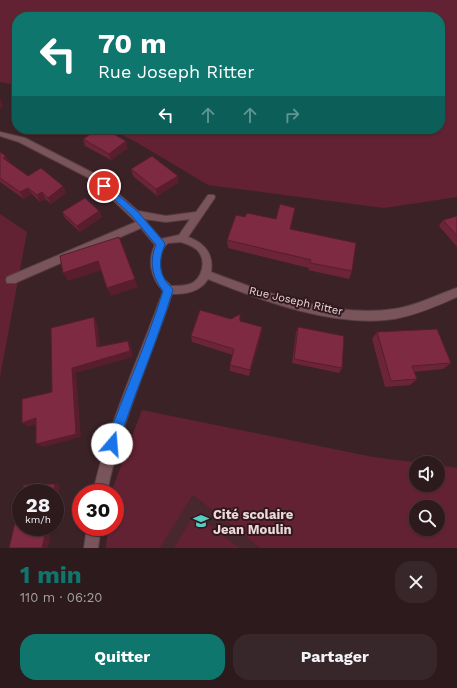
<!DOCTYPE html>
<html lang="fr">
<meta charset="utf-8">
<style>
body{margin:0;font-family:"Work Sans",sans-serif;background:#38272a;color:#f1f3f6;height:100vh;display:flex;flex-direction:column;font-size:15px;white-space:nowrap}
*{box-sizing:border-box;margin:0}
p{font-size:13px;color:#a6a1a4}
.icon{flex:none;width:22px;height:22px;fill:none;stroke:currentColor;stroke-width:2;stroke-linecap:round;stroke-linejoin:round}
.map{position:relative;height:548px;overflow:hidden}
.details{display:flex;flex-direction:column;background:#2c1a1d;flex:1}
.details>*{flex:none}
.banner{position:absolute;left:12px;top:12px;width:433px;height:122px;border-radius:16px;box-shadow:0 1px 3px #0004,0 0 0 1px #48383b;background:#0f766e;color:#fff;overflow:hidden}
.fabs{position:absolute;left:409px;top:456px;display:grid;gap:8px}
.fabs a{display:grid;place-items:center;width:36px;height:36px;border-radius:50%;background:#2c1a1d;box-shadow:0 1px 3px #0004,0 0 0 1px #48383b;font-size:20px}
.speed{position:absolute;left:12px;top:484px;display:flex;gap:8px;font-size:20px;font-weight:700;text-align:center}
.speed>*{display:grid;place-content:center;width:52px;height:52px;border-radius:50%;background:#2c1a1d;box-shadow:0 1px 3px #0004,0 0 0 1px #48383b;line-height:1}
.speed small{font-size:10px;font-weight:400}
.speed .limit{border:6px solid #d22;background:#fff;color:#111}
.pin{position:absolute;display:grid;place-items:center;width:34px;height:34px;color:#fff;margin:-17px;border:2px solid #fff;border-radius:50%;box-shadow:0 1px 4px #0007}
.me{position:absolute;width:44px;margin:-22px;rotate:18deg;stroke-linejoin:round;filter:drop-shadow(0 0 3px #0008)}
.turn{display:flex;align-items:center;gap:14px;height:84px;padding:0 20px;font-size:18px}
.turn .icon{width:52px;height:52px;stroke-width:2.5}
.turn b{display:block;font-size:28px;line-height:34px}
.lanes{display:flex;align-items:center;height:38px;padding:0 20px;background:#0003;justify-content:center;gap:20px;direction:ltr}
.lanes .off{opacity:.35}
.round{display:grid;place-items:center;flex:none;width:42px;height:42px;border-radius:16px;background:#38272a}
.summary{display:flex;align-items:center;justify-content:space-between;height:68px;padding:0 20px}
h1{font-size:24px;font-weight:700;line-height:30px;color:#0f766e}
.button{display:flex;gap:8px;margin-top:auto;padding:8px 20px}
.button a{flex:1;height:46px;border-radius:16px;background:#0f766e;color:#fff;font-size:16px;font-weight:700;line-height:46px;text-align:center}
.button a+a{background:#38272a;color:#f1f3f6}
.map>svg:first-child{display:block}
</style>
<div class="map">
<svg width="457" height="548" viewBox="0 0 457 548">
<rect width="100%" height="100%" fill="#3b2227"/>
<path fill="#48272e" d="M193,495l67,53h-100z"/>
<path fill="#632234" fill-rule="evenodd" d="M0,0h457v197l-73,11 -176,-23 -72,-43 -25,-13h329v-112h-423v68l-17,-3z
M0,214l27,18 -27,145z
M142,410l231,47 47,6h-4v22h22v-20l19,3v80h-197l-67,-53 -33,53h-54l2,-21h7v-34h-3v-3zM416,507h22v22h-22z
M195,513l44,35h-65z"/>
<g fill="none" stroke-linecap="round" stroke-linejoin="round">
<defs>
<path id="minor" d="M0,132l25,6 72,37 41,36 28,5 30,-4 12,-17h6l1,2 -1,2 -26,38c16,6 26,16 23,35 54,21 124,46 183,37 22,-3 42,-14 63,-21v9c-20,9 -41,18 -63,22 -60,9 -131,-18 -186,-40 -8,13 -22,15 -36,15 -22,67 -52,130 -65,199h-14c15,-70 46,-134 70,-202 -12,-13 -16,-30 -8,-46l-14,-17 -126,55h-8l-1,-3 1,-3 129,-55 -45,-43 -72,-37 -19,-6zM144,219l22,3 24,-3 -11,16 -18,4zM181,242c6,2 13,4 17,9 9,10 4,28 -8,33 -6,2 -13,2 -19,2 -2,-3 -5,-5 -7,-7 -6,-10 -5,-29 4,-36z
M87,527h14l-3,21h-14z"/>
</defs>
<use href="#minor" stroke="#573f44" stroke-width="2"/>
<use href="#minor" fill="#7a545b" fill-rule="evenodd"/>
</g>
<path fill="#6c2439" d="M83,139l45,9 -17,12 -26,-14z
M0,152l6,4 4,7 18,13 35,10 3,7 -15,11 -6,-5 -5,3 -8,-8 -8,5 -24,-17z
M131,169l48,13 -22,14 -24,-20z
M295,208l-5,21 62,42 -3,8 -41,-9 1,-2 -81,-20 -1,-8 18,-23 31,2z
M99,211l3,6 -22,15 -15,-14 -3,-6z
M457,216v31l-18,-21 4,-6z
M231,319l9,2 22,6 -1,8 -12,41 -19,-5v-6l3,-10 -41,-13 -1,-6z
M298,327l44,41 -3,5 -47,-10 4,-31z
M377,332l74,31 -8,6 -29,3 3,7 -7,6 -25,2 -13,-48z"/>
<path fill="#581d2e" d="M0,98l3,8 -3,3z
M126,141l2,7 -17,12 -2,-6z
M6,156l4,7 -7,-5z
M178,176l1,6 -22,14 -1,-7z
M63,186l3,7 -15,11 -3,-6z
M28,188l4,6 -8,5 -4,-7z
M42,192l3,7 -5,3 -3,-7z
M99,211l3,6 -22,15 -3,-6z
M98,261l4,9 -34,11 -5,-8z
M135,279l3,8 -27,9 -4,-8z
M94,317l3,6 4,29 -4,-5z
M262,327l-1,8 -12,41 1,-6z
M128,341l3,6 2,10 -57,16 5,64 -38,10 -7,-3 36,-76z
M36,418l6,4 -13,5 -7,-4z
M55,484l5,1 -5,28v-20h-2z
M47,527h5l-4,21h-6z"/>
<path fill="#7d2a42" stroke="#581d2e" d="M98,129h7l21,12 -17,13 -26,-15z
M0,152l6,4 -3,2 25,18 13,-8 22,18 -15,12 -6,-6 -5,3 -9,-7 -8,4 -20,-14z
M152,156l26,20 -22,13 -25,-20z
M85,198l14,13 -22,15 -15,-14z
M280,204l15,4 -5,21 66,14 -4,28 -42,-8 1,-3 -84,-20 9,-25 9,2 2,-4 29,6z
M457,216v20l-14,-16z
M119,237l16,42 -28,9 -9,-27 -35,12 -3,-17z
M200,310l31,9 9,-5v7l22,6 -12,43 -20,-5 4,-16 -43,-13z
M94,317l3,30 31,-6 2,10 -58,17 4,66 -40,10v-26l-14,5v-24l30,-7 -1,-64z
M298,327l46,9 -2,32 -48,-9z
M437,329l14,34 -39,3 5,13 -26,2 -14,-49z
M55,484l-2,9h-31l2,-8z
M21,497v30h26l-5,21h-33z"/>
<path fill="#1a73e8" stroke="#114b97" d="M104,183l34,29 26,30 1,3c-5,10 -7,24 0,35 2,4 6,6 8,10 -16,52 -38,102 -55,154l-2,4 -4,1 -4,-1 -2,-4c18,-52 41,-101 57,-153 -11,-14 -14,-30 -7,-46l-24,-29 -30,-28v-4z"/>
<defs>
<symbol id="school-bare" viewBox="-9 -9 18 18"><path d="M0-5L7-2L0 1L-7-2ZM-4 1L0 2.5L4 1V4Q0 6-4 4Z" fill="#57cec2" stroke="#31181e" stroke-width="2.5" paint-order="stroke"/></symbol>
</defs>
<g fill-rule="evenodd">
<use href="#school-bare" x="190" y="510" width="22" height="22"/>
</g>
<g text-anchor="middle" dominant-baseline="central" stroke-width="4" stroke-linejoin="round" paint-order="stroke">
<g font-size="11" fill="#ead8db" stroke="#31181e">
<text transform="translate(296 301) rotate(13)">Rue Joseph Ritter</text>
</g>
<g font-size="13" font-weight="bold" fill="#ead8db" stroke="#31181e" text-anchor="start">
<text x="213" y="514">Cité scolaire<tspan x="213" dy="15">Jean Moulin</tspan></text>
</g>
</g>
</svg>
<div class="fabs">
<a><svg class="icon" aria-label="sound" viewBox="0 0 24 24"><path d="M4 9h4l5-4v14l-5-4H4zM17 9q2 3 0 6"/></svg></a>
<a><svg class="icon" aria-label="search" viewBox="0 0 24 24"><circle cx="10" cy="10" r="6"/><path d="M15 15l6 6"/></svg></a>
</div>
<div class="speed"><div>28<small>km/h</small></div><div class="limit">30</div></div>
<div class="pin" style="left:104px;top:186px;background:#d93025"><svg class="icon" aria-label="arrive" viewBox="0 0 24 24"><path d="M6 21V4h12l-3 4 3 4H6"/></svg></div>
<svg class="me" style="left:112px;top:444px" viewBox="-20 -20 40 40"><circle r="19" fill="#fff"/><path d="M0-13L10 11 0 6-10 11z" fill="#1a73e8"/></svg>
<div class="banner">
<div class="turn"><svg class="icon" aria-label="left" viewBox="0 0 24 24"><path d="M17 20v-9H6M10 6l-5 5 5 5"/></svg><div><b>70 m</b>Rue Joseph Ritter</div></div>
<div class="lanes"><svg class="icon" aria-label="left" viewBox="0 0 24 24"><path d="M17 20v-9H6M10 6l-5 5 5 5"/></svg><svg class="icon off" aria-label="ahead" viewBox="0 0 24 24"><path d="M12 20V5M6 11l6-6 6 6"/></svg><svg class="icon off" aria-label="ahead" viewBox="0 0 24 24"><path d="M12 20V5M6 11l6-6 6 6"/></svg><svg class="icon off" aria-label="right" viewBox="0 0 24 24"><path d="M7 20v-9h11M14 6l5 5-5 5"/></svg></div>
</div>
</div>
<section class="details">
<div class="summary"><div><h1>1 min</h1><p>110 m · 06:20</p></div><a class="round"><svg class="icon" aria-label="close" viewBox="0 0 24 24"><path d="M6 6l12 12M18 6L6 18"/></svg></a></div>
<div class="button"><a>Quitter</a><a>Partager</a></div>
</section>
